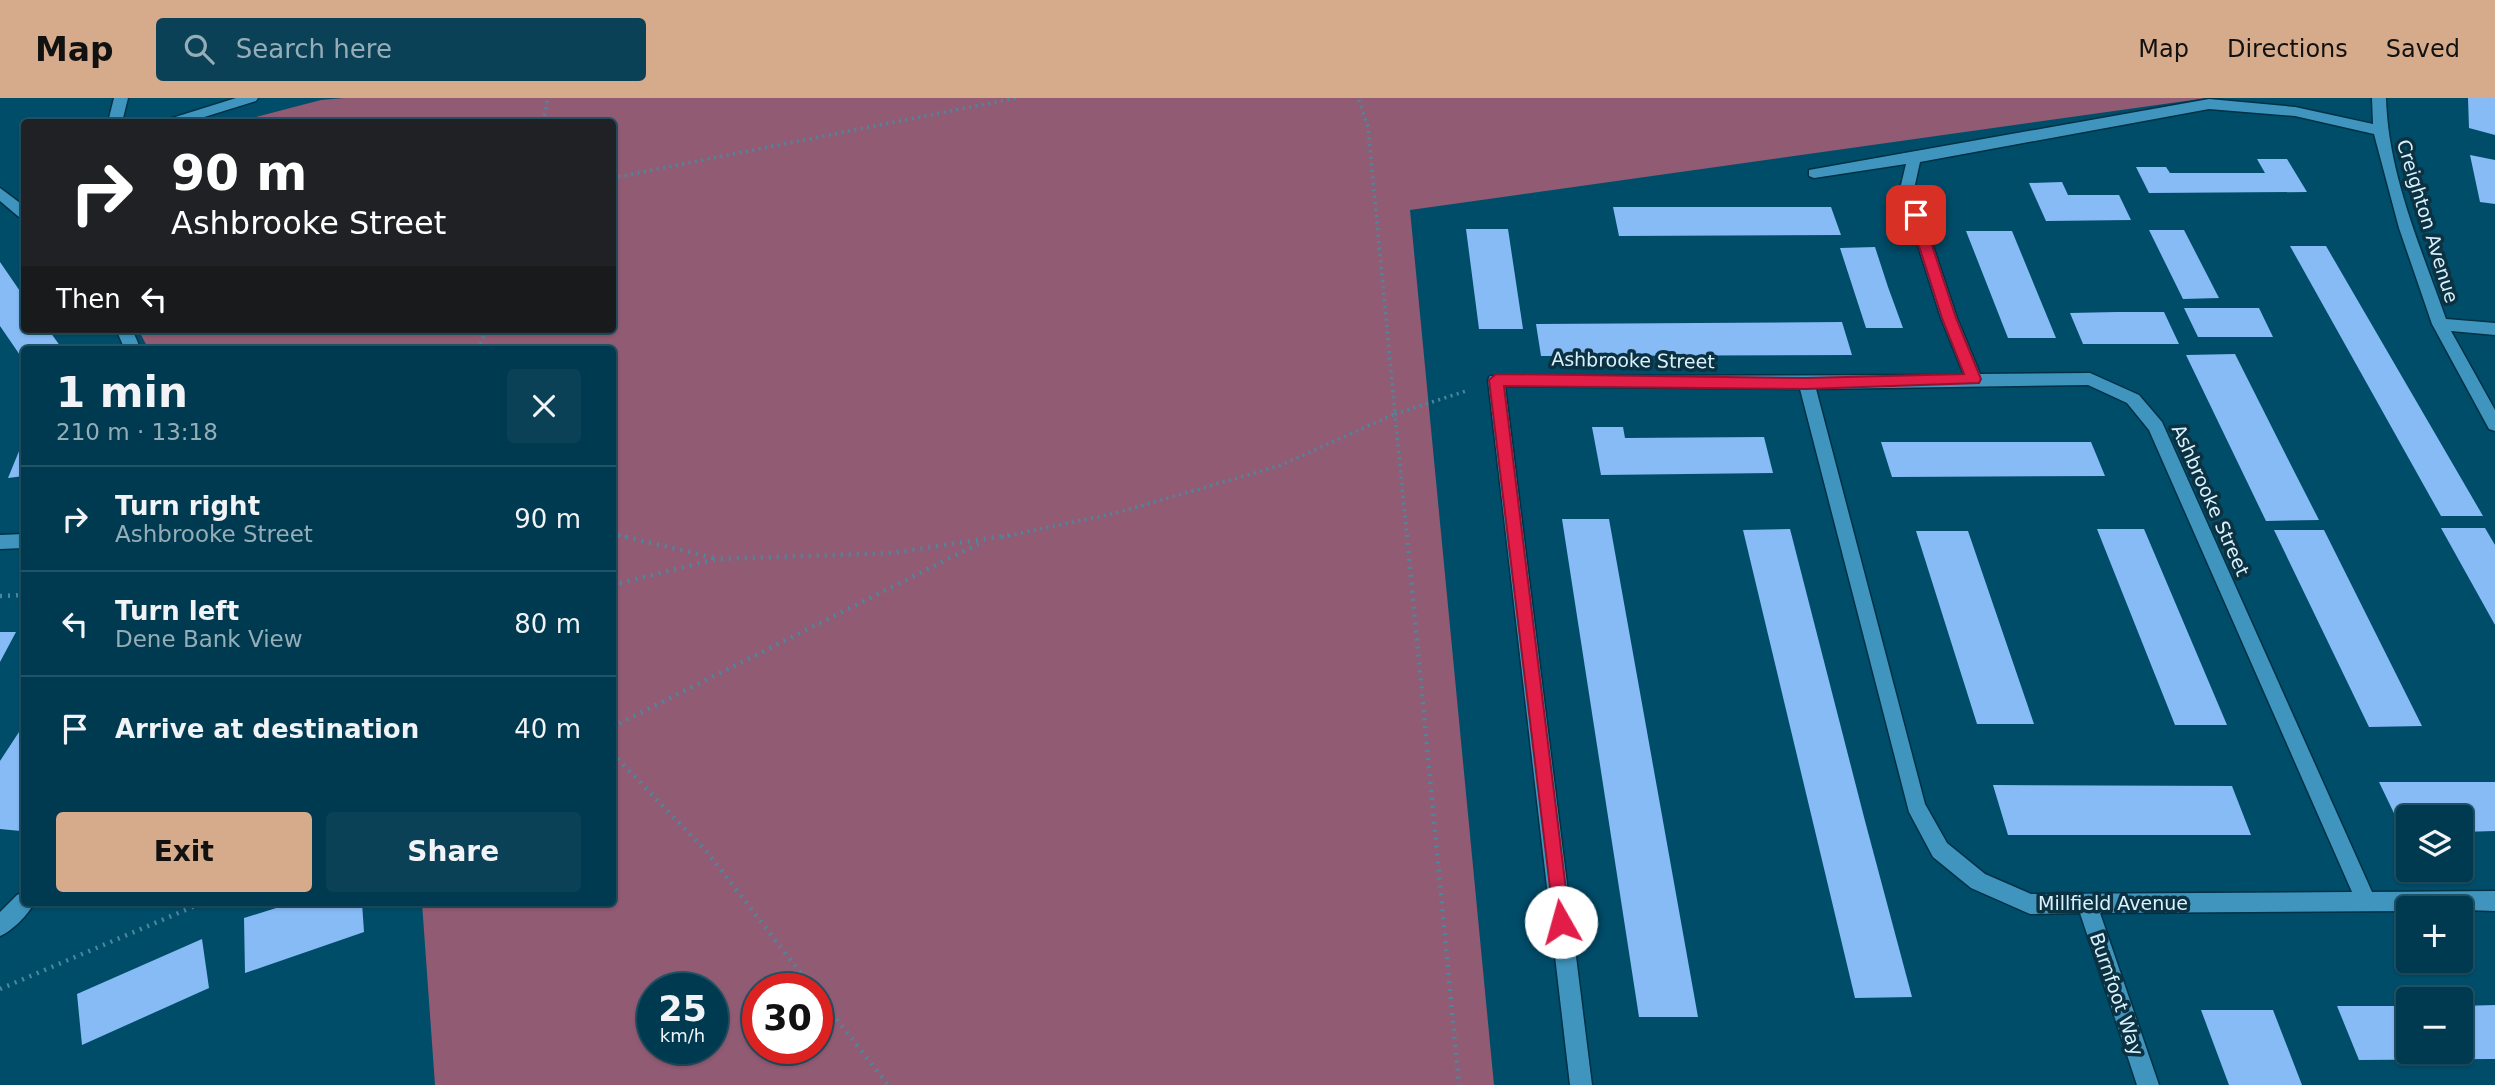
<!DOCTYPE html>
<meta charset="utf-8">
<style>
body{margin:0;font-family:"DejaVu Sans",sans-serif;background:#0a4157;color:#f1f3f6;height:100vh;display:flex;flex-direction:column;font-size:26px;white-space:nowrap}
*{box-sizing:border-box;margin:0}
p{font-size:23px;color:#95adb7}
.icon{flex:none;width:38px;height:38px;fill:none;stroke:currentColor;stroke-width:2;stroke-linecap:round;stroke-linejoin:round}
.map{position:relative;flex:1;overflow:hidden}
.side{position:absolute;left:21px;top:248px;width:595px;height:560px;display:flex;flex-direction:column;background:#003a50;border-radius:7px;box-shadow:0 2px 5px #0004,0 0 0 2px #225467}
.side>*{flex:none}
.hud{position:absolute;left:21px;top:21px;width:595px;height:214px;border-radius:7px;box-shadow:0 2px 5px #0004,0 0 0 2px #225467;background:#202124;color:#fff;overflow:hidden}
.tools{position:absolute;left:2396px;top:707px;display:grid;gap:14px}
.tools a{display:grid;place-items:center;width:77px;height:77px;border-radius:7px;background:#003a50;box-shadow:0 2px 5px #0004,0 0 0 2px #225467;font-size:35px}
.speed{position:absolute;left:637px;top:875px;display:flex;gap:14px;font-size:35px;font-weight:700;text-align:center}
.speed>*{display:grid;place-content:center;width:91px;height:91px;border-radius:50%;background:#003a50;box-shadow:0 2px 5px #0004,0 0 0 2px #225467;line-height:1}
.speed small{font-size:18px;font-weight:400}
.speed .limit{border:10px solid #d22;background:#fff;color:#111}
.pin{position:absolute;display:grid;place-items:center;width:60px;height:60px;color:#fff;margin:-30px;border-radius:14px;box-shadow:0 4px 10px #0006}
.me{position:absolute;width:77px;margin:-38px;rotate:353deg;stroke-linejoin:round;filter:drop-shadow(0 0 5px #0008)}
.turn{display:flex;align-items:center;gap:24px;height:147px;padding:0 35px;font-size:32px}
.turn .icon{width:91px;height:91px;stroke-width:2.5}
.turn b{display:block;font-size:49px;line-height:60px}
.then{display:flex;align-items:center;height:66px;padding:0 35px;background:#0003;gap:14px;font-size:26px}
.round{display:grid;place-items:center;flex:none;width:74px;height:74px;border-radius:7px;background:#0a4157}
.summary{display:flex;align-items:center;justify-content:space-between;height:119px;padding:0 35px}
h1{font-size:42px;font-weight:700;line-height:52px}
.action{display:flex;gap:14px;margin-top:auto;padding:14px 35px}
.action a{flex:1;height:80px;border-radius:7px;background:#d6ab8b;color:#111;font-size:28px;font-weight:700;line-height:80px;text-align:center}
.action a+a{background:#0a4157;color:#f1f3f6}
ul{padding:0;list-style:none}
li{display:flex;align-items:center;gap:21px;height:105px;padding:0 35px;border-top:2px solid #225467}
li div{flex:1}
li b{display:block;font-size:26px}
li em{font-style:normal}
header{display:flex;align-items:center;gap:42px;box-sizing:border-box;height:98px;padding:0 35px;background:#d6ab8b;color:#111}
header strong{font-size:33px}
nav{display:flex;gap:38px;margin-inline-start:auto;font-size:24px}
.search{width:490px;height:63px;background:#0a4157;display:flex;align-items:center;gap:18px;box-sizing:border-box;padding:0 24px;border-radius:7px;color:#95adb7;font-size:26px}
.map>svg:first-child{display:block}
</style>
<header>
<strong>Map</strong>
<div class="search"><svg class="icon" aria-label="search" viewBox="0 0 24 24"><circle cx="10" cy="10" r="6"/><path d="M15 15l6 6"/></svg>Search here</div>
<nav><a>Map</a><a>Directions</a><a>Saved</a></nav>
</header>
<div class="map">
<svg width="2495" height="987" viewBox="0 0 2495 987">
<rect width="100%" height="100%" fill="#004d6a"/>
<path fill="#915b73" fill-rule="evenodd" d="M344,0h1863l-797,112 84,875h-1059l-13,-182h190v-553h-463l-11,-21h474v-207h-375l84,-22zM653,891h59v59h-59zM758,891h59v59h-59z"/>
<path fill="#87bbf6" d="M2468,0h27v37l-26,-7z
M2470,57l25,5v44l-15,-2z
M2257,61h30l20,33 -158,1 -13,-26h30l4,6h95z
M2062,84l6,13h51l12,25 -85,1 -17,-38z
M1613,109h218l10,28 -222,1z
M1466,131h42l15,100h-44z
M2149,132h35l35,68 -36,1z
M1966,133h46l44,107h-48z
M2290,148h36l157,270h-42z
M1875,149l13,40 15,41h-37l-26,-80z
M0,164l24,35v32h24l15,21h-39v11l-24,-35z
M2184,210h75l14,29h-75z
M2117,214h47l15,32h-96l-13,-31z
M1842,224l10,33 -311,1 -5,-32z
M2235,256l62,123 22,43 -53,1 -80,-166z
M1592,329h31l2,11 139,-1 9,36 -172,2z
M24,341v37l-16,2z
M1881,344h210l14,34 -213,1z
M1562,421h47l89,498h-59z
M2441,430h44l10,17v80z
M1790,431l75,292 47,176 -57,1 -112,-468z
M2097,431h47l83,196h-52z
M2274,432h50l98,196 -53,1z
M1916,433h52l66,193h-57z
M0,534h16l-16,30z
M19,634l5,1v93l-3,5 -21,-2v-68z
M2379,684h116v49l-35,1v-15h-52v15h-5z
M1993,687l239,1 19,49h-243z
M292,805h70l2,29 -119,41 -1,-55z
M202,841l7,49 -127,57 -5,-51z
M2495,907v54h-5l-131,1 -22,-54h71v46h52v-46z
M2201,912h72l29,75h-73z"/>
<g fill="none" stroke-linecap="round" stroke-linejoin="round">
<defs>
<path id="lane" d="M114,0h14l-6,24h-14z"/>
<path id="street" d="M236,0h22l-2,3 -68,21h-21l2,-3z
M2372,0h14c2,76 35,150 60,221l49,4v12l-44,-4 44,79v21l-6,-2 -57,-105 -33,-96 -25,-94 -79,-18 -86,-7 -289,53 -6,27 43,129 23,56 110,-1 49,22 23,27 210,470 123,-1v20l-87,-3v3l-308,2 59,172h-22l-57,-172 -50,1 -59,-26 -38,-31 -24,-45 -109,-423 -295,-3 87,699h-22l-82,-705 2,-4 474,-1 -23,-57 -41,-129 6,-25 -92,14 -5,-2v-6l400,-71 86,8 78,17zM2088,287l39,18 22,27 203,462 -321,2 -46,-20 -38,-31 -22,-39 -109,-415z
M0,90l24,18v12l-5,-1 -19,-16z
M116,231h16l9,21h-16z
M24,436v14l-24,1v-14z
M24,794v11h10c-6,12 -22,28 -34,33v-24l17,-17z"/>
</defs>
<use href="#lane" stroke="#003145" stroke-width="3"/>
<use href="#street" stroke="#003145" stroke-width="3"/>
<path stroke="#4d879e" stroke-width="3.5" stroke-dasharray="2 4.5" stroke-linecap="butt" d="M543,24l5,-24
M612,80l404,-80
M478,252l9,-21
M612,436l14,3
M1002,439l114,-24 163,-47 116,-52 -27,-287 -10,-29
M1407,439l-12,-123 74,-24"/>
<path stroke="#4d879e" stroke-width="4.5" stroke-dasharray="2 6" stroke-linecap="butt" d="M618,437l96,23
M1407,437l52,550
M612,487l104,-26 176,-6 118,-18
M0,498l24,-1
M612,629l368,-184
M612,655l96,100 105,136
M0,891l202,-86
M817,896l71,91"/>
<use href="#lane" fill="#4095be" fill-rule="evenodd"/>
<use href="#street" fill="#4095be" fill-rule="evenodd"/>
</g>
<path fill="#e11d48" stroke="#92132f" stroke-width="2" d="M1916,112l6,5 34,103 25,61 -2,4 -173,6 -302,-3 66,536 -2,7 -7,2 -6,-2 -66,-549 7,-6 310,4 158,-4 -22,-56 -33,-103z"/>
<g text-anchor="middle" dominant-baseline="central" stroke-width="7" stroke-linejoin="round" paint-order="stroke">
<g font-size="19" fill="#daf2ff" stroke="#0c3141">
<text transform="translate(2428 123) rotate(73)">Creighton Avenue</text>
<text transform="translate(1633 262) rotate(1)">Ashbrooke Street</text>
<text transform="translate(2211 402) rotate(66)">Ashbrooke Street</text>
<text x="2113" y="805">Millfield Avenue</text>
<text transform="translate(2117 896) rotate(71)">Burnfoot Way</text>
</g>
</g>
</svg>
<div class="tools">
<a><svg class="icon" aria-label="layers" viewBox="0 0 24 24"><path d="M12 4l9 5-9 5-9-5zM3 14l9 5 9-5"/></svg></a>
<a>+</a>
<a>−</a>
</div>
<div class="speed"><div>25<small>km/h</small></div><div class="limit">30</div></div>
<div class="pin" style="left:1916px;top:117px;background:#d93025"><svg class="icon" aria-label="arrive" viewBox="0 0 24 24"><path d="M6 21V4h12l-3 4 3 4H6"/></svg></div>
<svg class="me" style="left:1561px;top:824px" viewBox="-20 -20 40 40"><circle r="19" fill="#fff"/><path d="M0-13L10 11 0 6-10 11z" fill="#e11d48"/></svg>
<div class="hud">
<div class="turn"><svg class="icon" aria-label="right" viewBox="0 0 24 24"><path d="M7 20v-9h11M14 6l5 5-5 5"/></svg><div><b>90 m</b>Ashbrooke Street</div></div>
<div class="then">Then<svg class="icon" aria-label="left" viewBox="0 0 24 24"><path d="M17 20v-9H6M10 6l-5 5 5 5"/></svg></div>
</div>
<section class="side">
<div class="summary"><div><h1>1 min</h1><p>210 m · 13:18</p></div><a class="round"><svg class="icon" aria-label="close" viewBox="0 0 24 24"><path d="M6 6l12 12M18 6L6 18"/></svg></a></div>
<ul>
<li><svg class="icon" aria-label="right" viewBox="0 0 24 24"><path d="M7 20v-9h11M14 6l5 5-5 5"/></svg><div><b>Turn right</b><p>Ashbrooke Street</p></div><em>90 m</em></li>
<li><svg class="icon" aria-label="left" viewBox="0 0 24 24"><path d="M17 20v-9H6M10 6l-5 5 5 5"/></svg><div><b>Turn left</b><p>Dene Bank View</p></div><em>80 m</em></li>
<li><svg class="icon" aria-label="arrive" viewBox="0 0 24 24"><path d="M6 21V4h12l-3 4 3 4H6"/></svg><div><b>Arrive at destination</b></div><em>40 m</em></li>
</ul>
<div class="action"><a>Exit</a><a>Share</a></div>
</section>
</div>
